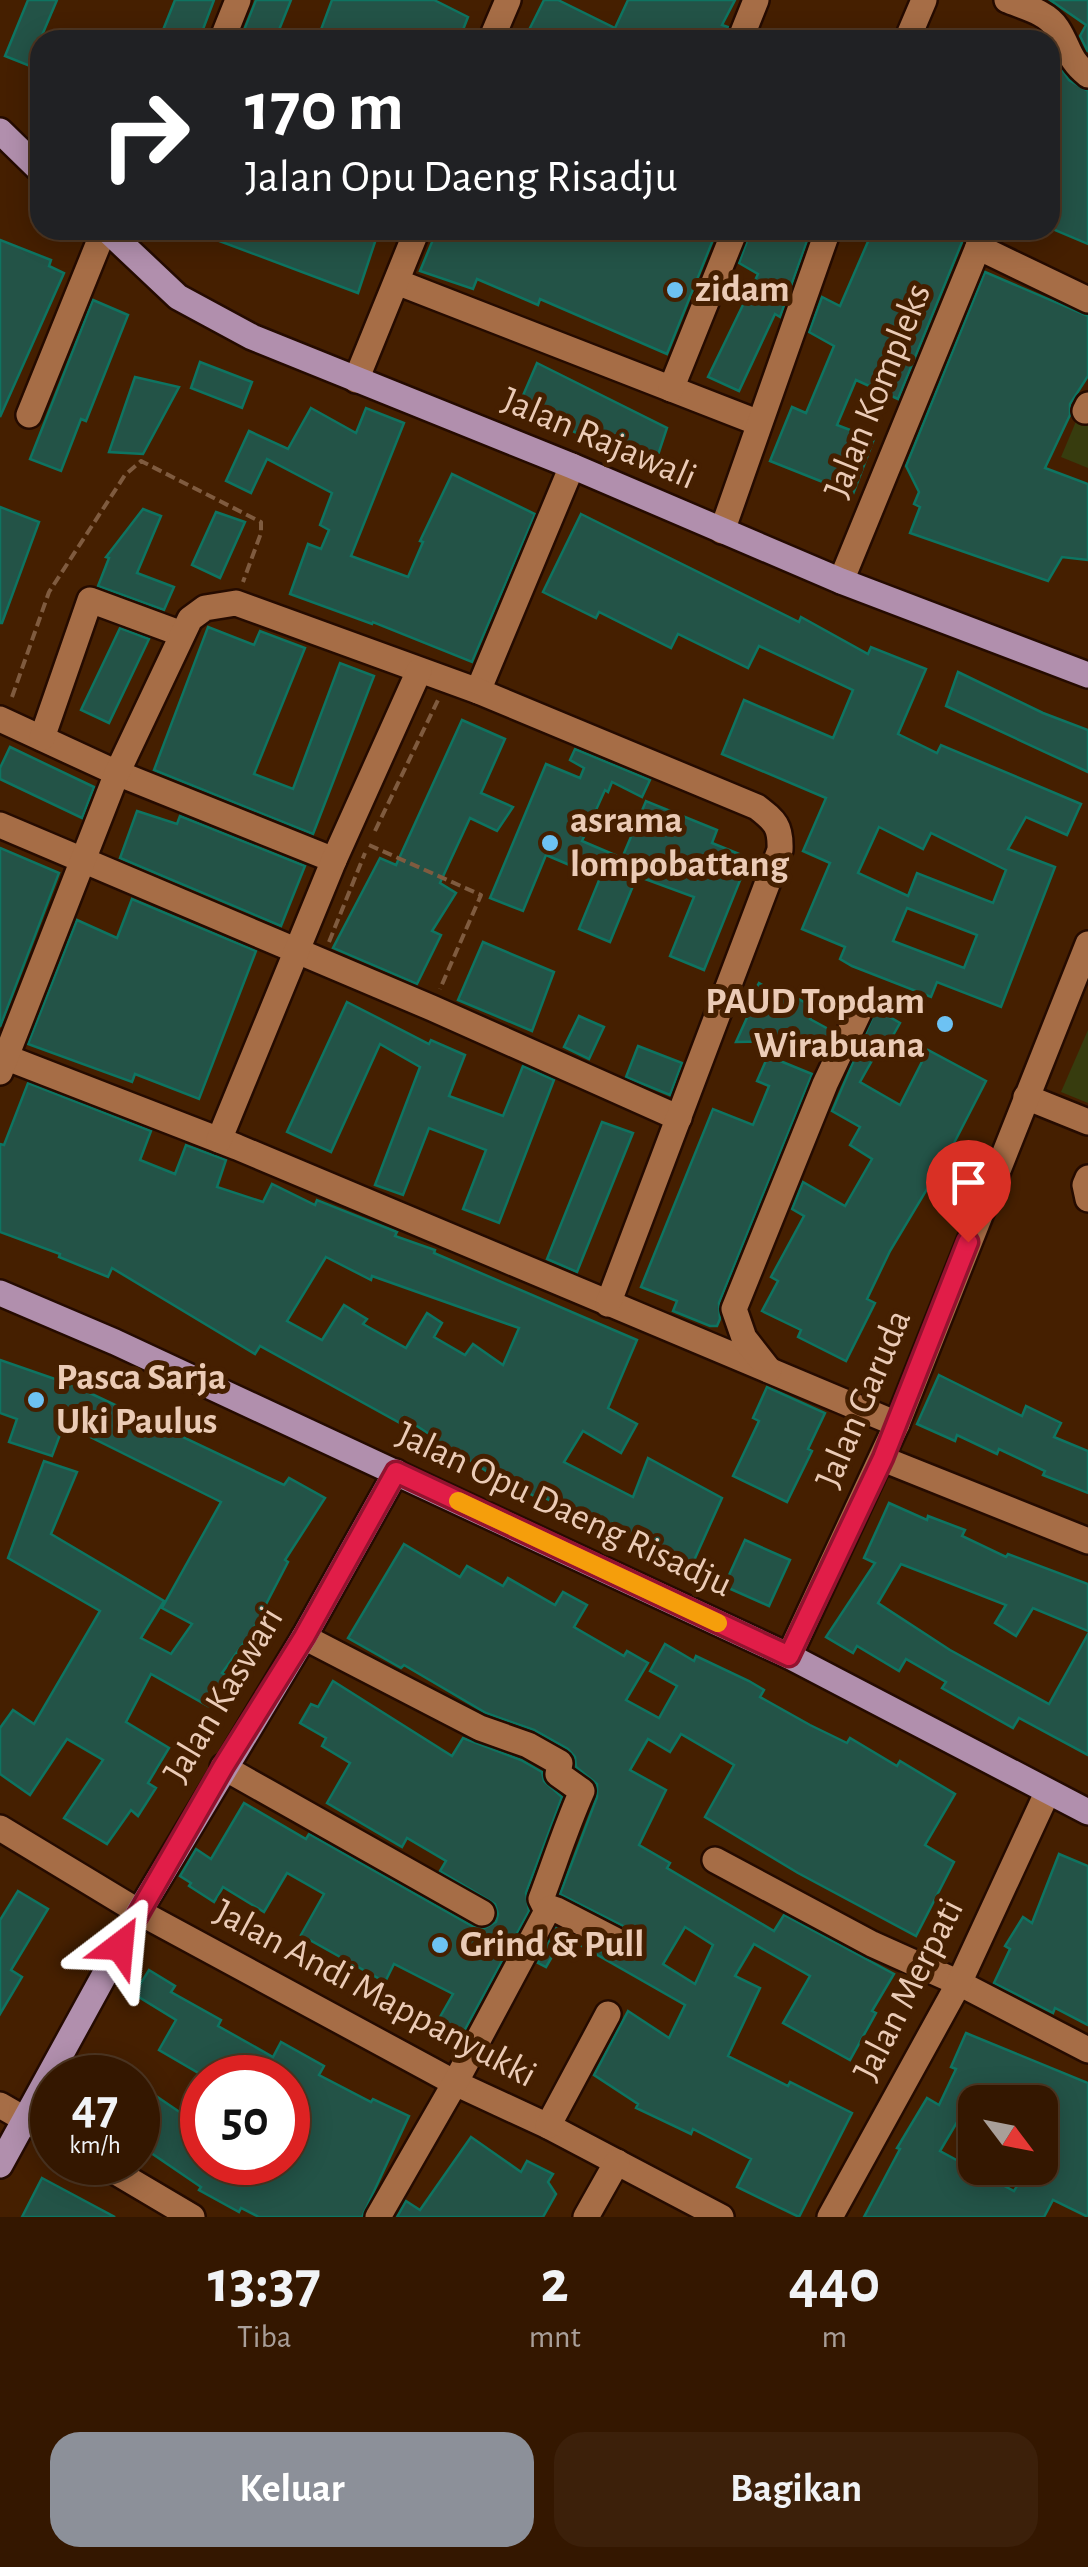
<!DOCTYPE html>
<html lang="id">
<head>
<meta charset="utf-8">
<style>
  :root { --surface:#341700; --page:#3c200a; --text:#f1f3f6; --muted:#a99f99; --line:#4e3622; --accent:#8c9099 }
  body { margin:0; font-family:"Alegreya Sans",sans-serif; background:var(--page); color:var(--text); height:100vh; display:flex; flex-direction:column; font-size:38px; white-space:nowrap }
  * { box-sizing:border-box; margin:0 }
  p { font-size:32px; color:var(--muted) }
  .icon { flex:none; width:55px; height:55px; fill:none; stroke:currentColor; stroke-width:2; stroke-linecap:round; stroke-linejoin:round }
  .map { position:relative; height:2217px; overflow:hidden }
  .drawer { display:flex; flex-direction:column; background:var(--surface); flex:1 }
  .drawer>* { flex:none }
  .hud { position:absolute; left:30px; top:30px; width:1030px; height:210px; border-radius:30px; box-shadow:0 5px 25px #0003,0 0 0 2px var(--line); background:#202124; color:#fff; overflow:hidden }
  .needle { width:65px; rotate:122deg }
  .tools { position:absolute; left:958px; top:2085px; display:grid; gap:20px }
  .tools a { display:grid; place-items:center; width:100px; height:100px; border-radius:20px; background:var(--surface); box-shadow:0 5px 25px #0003,0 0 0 2px var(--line); font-size:50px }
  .speed { position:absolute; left:30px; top:2055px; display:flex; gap:20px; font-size:50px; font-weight:700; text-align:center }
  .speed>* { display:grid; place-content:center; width:130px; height:130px; border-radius:50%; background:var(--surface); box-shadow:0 5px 25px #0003,0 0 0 2px var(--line); line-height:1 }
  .speed small { font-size:25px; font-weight:400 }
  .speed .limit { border:15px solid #d22; background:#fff; color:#111 }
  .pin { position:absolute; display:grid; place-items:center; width:85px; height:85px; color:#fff; margin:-102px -42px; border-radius:50% 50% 50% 0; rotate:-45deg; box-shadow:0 0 10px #0007 }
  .pin .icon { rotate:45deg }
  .me { position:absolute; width:110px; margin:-55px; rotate:29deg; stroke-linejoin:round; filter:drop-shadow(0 0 8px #0008) }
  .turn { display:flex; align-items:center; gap:35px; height:210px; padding:0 50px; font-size:45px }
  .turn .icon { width:130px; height:130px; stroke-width:2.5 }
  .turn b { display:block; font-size:70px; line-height:85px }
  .eta { display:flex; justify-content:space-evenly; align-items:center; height:170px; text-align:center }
  .eta b { font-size:60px; font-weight:700; line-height:70px }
  .button { display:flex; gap:20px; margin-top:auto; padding:20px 50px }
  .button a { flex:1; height:115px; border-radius:30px; background:var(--accent); color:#fff; font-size:40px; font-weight:700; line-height:115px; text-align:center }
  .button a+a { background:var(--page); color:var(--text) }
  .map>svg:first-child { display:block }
  .green { fill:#373c0e }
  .building { fill:#235347; stroke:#0e7461; stroke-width:2.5; fill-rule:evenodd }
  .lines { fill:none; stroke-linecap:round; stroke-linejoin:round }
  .minor-casing { stroke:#250b00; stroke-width:30 }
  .major-casing { stroke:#250b00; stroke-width:30 }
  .path { stroke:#7f5b3f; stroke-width:4; stroke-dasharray:10 5; stroke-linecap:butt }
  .minor { stroke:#a66d46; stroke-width:25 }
  .major { stroke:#b18fad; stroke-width:25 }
  .route-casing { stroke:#92132f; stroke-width:25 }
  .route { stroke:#e11d48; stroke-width:18 }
  .slow { stroke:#f59e0b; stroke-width:18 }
  .poi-dot { fill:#6dc2f3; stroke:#451f00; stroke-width:4 }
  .labels { text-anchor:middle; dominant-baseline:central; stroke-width:10; stroke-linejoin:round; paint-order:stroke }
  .poi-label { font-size:38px; font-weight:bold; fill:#ebcbb6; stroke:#451f00; text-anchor:start }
  .street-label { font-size:38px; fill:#ebcbb6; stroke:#451f00 }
</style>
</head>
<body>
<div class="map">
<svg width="1088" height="2217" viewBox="0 0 1088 2217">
  <rect width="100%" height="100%" fill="#451f00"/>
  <g class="green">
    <polygon points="1080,412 1088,415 1088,468 1061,457"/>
    <polygon points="1088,1030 1088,1103 1061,1092"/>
  </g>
  <g class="building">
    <polygon points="28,0 57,0 40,40 40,70 5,56"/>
    <polygon points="175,0 214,0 199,40 159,40"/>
    <polygon points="256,0 291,0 275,40 240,40"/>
    <polygon points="332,0 434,0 468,17 459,40 330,40 319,35"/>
    <polygon points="544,0 558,0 615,28 628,0 735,0 722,25 728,27 724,40 649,40 632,33 630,36 637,40 524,40"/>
    <polygon points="1050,0 1088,0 1088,52 1080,36 1086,25"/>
    <polygon points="1050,51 1069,80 1088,91 1088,244 1050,228"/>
    <polygon points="190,230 379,230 358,293"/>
    <polygon points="437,230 717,230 667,354 540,299 538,305 477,279 473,289 420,271"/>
    <polygon points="751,230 811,230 780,317 775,314 739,391 708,377 758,274 739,263"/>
    <polygon points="873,230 967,230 898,399 856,380 837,425 874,439 853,494 770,461 792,407 806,413 834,346 809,332 822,297 840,306"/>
    <polygon points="0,240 51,260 49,266 64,273 0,417"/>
    <polygon points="985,272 1088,316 1088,376 1070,404 1070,415 1045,468 1088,484 1088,560 1062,557 1048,581 910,533 920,507 914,504 919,492 906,466"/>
    <polygon points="93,300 128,315 86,421 81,419 61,471 30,459"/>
    <polygon points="200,362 252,382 242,408 191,388"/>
    <polygon points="537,363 667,428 654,467 518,407"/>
    <polygon points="135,377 179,387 143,454 109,452"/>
    <polygon points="311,408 356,433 366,408 404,423 351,556 408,577 423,542 420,541 452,474 535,514 472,662 373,622 372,624 290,594 308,544 321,549 329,530 320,525 332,493 267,459 251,493 226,481 249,431 288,449"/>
    <polygon points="0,507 39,522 2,623 0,623"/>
    <polygon points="143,509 161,516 137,573 174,587 164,610 98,586 109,558 106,557"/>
    <polygon points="216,512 245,522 220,578 192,565"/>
    <path d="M 581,514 L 799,622 L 801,617 L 868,654 L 871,647 L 926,669 L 898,734 L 937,753 L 941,745 L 1081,804 L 1067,835 L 1026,817 L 1008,849 L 1055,867 L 1001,1007 L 937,982 L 931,997 L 852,966 L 840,959 L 845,947 L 802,929 L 830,863 L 803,851 L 826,798 L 722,754 L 744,700 L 833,738 L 853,690 L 759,646 L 748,668 L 678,634 L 671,648 L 599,612 L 596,618 L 543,592 ZM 879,827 L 923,849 L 931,833 L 1006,870 L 993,903 L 917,873 L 908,896 L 858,873 ZM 907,908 L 977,935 L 964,968 L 893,941 Z"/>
    <polygon points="208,627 254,645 260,631 305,648 254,774 293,789 340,663 374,676 313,834 154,770"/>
    <polygon points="120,628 149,639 109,723 81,710"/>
    <polygon points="958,672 1043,713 1088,730 1088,772 946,706"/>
    <polygon points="462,720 505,739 481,793 513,807 497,831 470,818 440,883 456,893 432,931 441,935 417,984 333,948 380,858 396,865"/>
    <polygon points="10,747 94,787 82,818 0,779 0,768"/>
    <polygon points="575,749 650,780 642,797 612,782 608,792 605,790 582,841 622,858 646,801 717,830 712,843 749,858 704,970 670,956 694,897 637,876 610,942 579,929 600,878 546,855 523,911 490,898 546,764 580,778 584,768 570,760"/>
    <polygon points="137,811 177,824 180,816 305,866 281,926 120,858"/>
    <polygon points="0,848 59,873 0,1027"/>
    <polygon points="132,899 256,951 199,1099 135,1074 132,1082 28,1044 77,920 117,938"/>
    <polygon points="483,942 554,972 532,1031 458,1000"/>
    <polygon points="759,983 792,1002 795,997 816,1009 810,1019 832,1031 828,1040 736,1042 750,1011 745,1008"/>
    <polygon points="347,1002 429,1044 431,1040 465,1055 449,1096 503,1116 523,1066 554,1080 499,1223 463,1209 486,1150 429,1128 403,1195 375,1185 420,1067 380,1044 331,1152 287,1132"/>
    <polygon points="876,1009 900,1023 883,1053 878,1050 860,1082 900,1105 928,1050 986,1081 951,1149 890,1251 867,1299 875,1303 846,1361 798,1337 801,1330 762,1311 778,1281 771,1277 804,1216 792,1209 803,1182 845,1206 872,1159 850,1145 860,1127 832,1111"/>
    <polygon points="579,1016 604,1027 589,1059 564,1047"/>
    <polygon points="638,1046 682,1063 670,1095 626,1077"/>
    <polygon points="768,1056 812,1074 719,1303 720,1319 717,1326 710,1326 673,1311 677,1301 641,1287 713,1109 753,1125 769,1086 757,1081"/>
    <path d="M 28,1083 L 151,1131 L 140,1160 L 175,1174 L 186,1145 L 226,1160 L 217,1187 L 263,1202 L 272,1184 L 315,1205 L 317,1200 L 397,1232 L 395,1236 L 435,1250 L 434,1253 L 637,1340 L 608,1408 L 637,1424 L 621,1453 L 583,1431 L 564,1462 L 633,1497 L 648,1458 L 722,1498 L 692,1565 L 613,1523 L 609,1531 L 539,1495 L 538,1498 L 486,1471 L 403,1417 L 400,1423 L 260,1346 L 255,1354 L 112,1268 L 108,1277 L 59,1257 L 60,1254 L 0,1232 L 0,1144 L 4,1145 ZM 326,1257 L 371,1280 L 372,1276 L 519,1328 L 503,1365 L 473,1344 L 465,1355 L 434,1337 L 442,1323 L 427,1313 L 406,1348 L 363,1324 L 367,1319 L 344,1305 L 322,1340 L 287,1321 Z"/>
    <polygon points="602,1122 633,1133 577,1272 547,1259"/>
    <polygon points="0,1360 75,1386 284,1485 289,1478 325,1498 285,1560 288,1562 251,1633 222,1673 225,1675 208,1706 151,1674 126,1722 169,1748 148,1783 156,1788 138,1816 131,1810 107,1844 64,1818 103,1760 67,1739 30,1795 0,1774 0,1728 13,1710 34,1724 100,1611 8,1558 44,1461 77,1472 51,1534 164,1601 141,1638 171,1654 192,1624 162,1608 221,1502 64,1424 52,1456 9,1442 17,1419 0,1413"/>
    <polygon points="939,1375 1022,1416 1026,1406 1061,1423 1054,1437 1088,1451 1088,1493 1043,1475 1045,1471 999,1449 997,1454 957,1435 955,1441 917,1424"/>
    <polygon points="767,1387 825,1413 808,1449 812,1451 787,1502 733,1476 759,1421 753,1418"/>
    <polygon points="889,1503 927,1520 928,1516 965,1530 962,1536 1006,1557 1008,1554 1088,1584 1088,1631 1033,1608 1016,1636 995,1623 1006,1605 901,1564 878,1603 950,1650 1049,1704 1088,1634 1088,1755 1019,1718 1013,1728 942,1688 946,1682 906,1659 899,1671 857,1646 853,1653 826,1637 875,1563 864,1558"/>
    <polygon points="745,1540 790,1560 769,1606 724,1586"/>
    <path d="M 404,1544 L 460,1577 L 467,1566 L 503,1586 L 508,1578 L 555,1605 L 563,1592 L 587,1605 L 574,1627 L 624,1656 L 627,1651 L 648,1663 L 626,1700 L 659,1718 L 677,1686 L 650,1671 L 665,1644 L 694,1661 L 696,1656 L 749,1681 L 764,1690 L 760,1697 L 810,1725 L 847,1743 L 850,1738 L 897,1766 L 900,1761 L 955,1794 L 925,1845 L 954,1862 L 916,1936 L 798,1873 L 705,1817 L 734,1765 L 681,1734 L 670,1752 L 648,1739 L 630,1770 L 666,1790 L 639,1845 L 670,1863 L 667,1868 L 774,1931 L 784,1915 L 894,1974 L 872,2011 L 876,2013 L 850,2060 L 783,2023 L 810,1976 L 754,1944 L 735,1976 L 760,1988 L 728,2056 L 788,2086 L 790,2082 L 852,2113 L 799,2217 L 737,2187 L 751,2159 L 693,2129 L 691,2134 L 636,2108 L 638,2104 L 594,2075 L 628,2011 L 669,2038 L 685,2005 L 564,1936 L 546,1967 L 538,1963 L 556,1928 L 616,1959 L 631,1958 L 638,1951 L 639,1942 L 631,1930 L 560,1894 L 597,1797 L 597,1784 L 576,1767 L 575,1757 L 568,1749 L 534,1730 L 486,1713 L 404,1665 L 401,1668 L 348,1638 ZM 685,1927 L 713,1945 L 695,1984 L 663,1964 Z"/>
    <polygon points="333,1681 452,1756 463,1738 521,1760 542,1772 544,1781 562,1797 526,1893 529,1911 454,2050 435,2039 446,2020 440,2017 453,1994 394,1964 385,1982 301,1935 324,1894 287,1873 264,1912 223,1887 214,1902 189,1886 191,1883 180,1876 196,1849 211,1859 244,1803 306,1839 309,1834 474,1927 483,1929 496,1922 498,1914 495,1904 440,1871 446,1861 407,1838 402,1847 327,1803 350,1763 322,1746 326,1738 300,1723 311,1704 318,1707"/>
    <polygon points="1059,1854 1088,1866 1088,2025 1055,2008 1053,2013 994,1983 1010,1949 1005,1946 1023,1917 1032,1923"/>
    <polygon points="18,1891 48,1909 11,1970 22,1977 0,2014 0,1920"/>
    <polygon points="149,1970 175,1986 171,1992 221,2020 218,2026 273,2057 281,2042 324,2066 319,2075 371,2102 373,2099 409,2116 362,2217 259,2217 241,2208 239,2212 199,2190 201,2187 138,2144 138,2094 149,2100 153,2094 184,2115 190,2104 202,2112 202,2162 288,2162 288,2078 207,2078 159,2050 176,2020 134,1994"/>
    <path d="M 966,2033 L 1088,2083 L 1088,2217 L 1053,2200 L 1044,2217 L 864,2217 L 900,2149 L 897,2148 L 927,2098 L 939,2105 L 956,2069 L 951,2067 ZM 975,2102 L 1040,2102 L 1040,2168 L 1028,2168 L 1014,2191 L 940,2151 L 963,2112 L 975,2118 Z"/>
    <polygon points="471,2137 521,2172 527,2161 553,2174 548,2182 556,2194 543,2217 397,2217 406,2201 420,2210"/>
    <polygon points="42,2178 115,2217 22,2217"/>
  </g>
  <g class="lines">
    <g class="minor-casing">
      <g id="minor">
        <path d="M 1007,0 C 1024,7 1047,12 1057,28 C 1070,48 1067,58 1088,75"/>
        <polyline points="222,40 238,0"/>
        <polyline points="491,40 508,0"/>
        <polyline points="740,40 756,0"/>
        <polyline points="907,40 924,0"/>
        <polyline points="978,247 1088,300"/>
        <polyline points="397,282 759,423"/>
        <polyline points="356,380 417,230"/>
        <polyline points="671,389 735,230"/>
        <polyline points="1085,411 1088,405"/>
        <polyline points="29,415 104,230"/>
        <polyline points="722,531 828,230"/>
        <polyline points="841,581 985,230"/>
        <polyline points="478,691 572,466"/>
        <polyline points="0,719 117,773 334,860"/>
        <polyline points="42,738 90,600 182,634"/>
        <polyline points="0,825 432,1008 679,1118"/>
        <polyline points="5,1057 237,1147 897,1424"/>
        <path d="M 0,1072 L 117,773 L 190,619 L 205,608 L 236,603 L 478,691 L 757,807 C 775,821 781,826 780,850 L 608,1304"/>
        <polyline points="1026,1097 1088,1122"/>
        <polyline points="219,1140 334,860 419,671"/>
        <polyline points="1088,1178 1085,1185 1088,1199"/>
        <polyline points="769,1370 744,1338 734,1309 825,1084 860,1010"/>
        <polyline points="883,1459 1088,1541"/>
        <path d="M 304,1637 L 480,1728 L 528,1745 L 560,1763 L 558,1774 L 582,1791 C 566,1827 555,1862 541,1899 L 547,1911"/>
        <polyline points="789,1656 897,1424 1088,944"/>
        <polyline points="223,1767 482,1913"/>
        <polyline points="0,1828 139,1912 455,2083 548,2126 721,2217"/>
        <polyline points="715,1860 872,1944 959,1983 1088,2050"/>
        <polyline points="0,2105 52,2135"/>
        <polyline points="548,2126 608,2014"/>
        <polyline points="99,2162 192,2217"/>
        <polyline points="378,2217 455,2083 547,1911 551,1908 557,1910 623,1944"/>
        <polyline points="586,2217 617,2162"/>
        <polyline points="830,2217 959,1983 1047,1793"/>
      </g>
    </g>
    <g class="major-casing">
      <g id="major">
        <polyline points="0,131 40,170"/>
        <polyline points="107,230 178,297 252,337 572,466 841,581 1088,675"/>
        <polyline points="0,1293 115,1342 789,1656 1088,1812"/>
        <polyline points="0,2165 139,1912 304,1637 396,1472"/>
      </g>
    </g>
    <g class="path">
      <polyline points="1050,89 1060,77"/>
      <polyline points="12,697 49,592 125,475 141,461 261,522 261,533 243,582"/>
      <polyline points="375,831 438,700"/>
      <polyline points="369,845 481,895 440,989"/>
      <polyline points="329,942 365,853"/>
    </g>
    <use href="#minor" class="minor"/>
    <use href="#major" class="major"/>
  </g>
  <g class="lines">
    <g class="route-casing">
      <polyline id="route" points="120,1946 223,1767 304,1637 396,1472 789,1656 883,1458 968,1242"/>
    </g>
    <use href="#route" class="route"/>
    <polyline class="slow" points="458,1501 718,1623"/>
  </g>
  <g class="poi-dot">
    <circle cx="675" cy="290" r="10"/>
    <circle cx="550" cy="843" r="10"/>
    <circle cx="945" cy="1024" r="10"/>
    <circle cx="36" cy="1400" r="10"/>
    <circle cx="440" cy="1945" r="10"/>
  </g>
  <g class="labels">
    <g class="poi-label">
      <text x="695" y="290">zidam</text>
      <text x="570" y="821">asrama<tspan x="570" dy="44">lompobattang</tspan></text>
      <text x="925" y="1002" text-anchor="end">PAUD Topdam<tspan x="925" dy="44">Wirabuana</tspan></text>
      <text x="56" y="1378">Pasca Sarja<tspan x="56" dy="44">Uki Paulus</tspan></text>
      <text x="460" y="1945">Grind &amp; Pull</text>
    </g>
    <g class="street-label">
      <text transform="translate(878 391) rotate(-68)">Jalan Kompleks</text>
      <text transform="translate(599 439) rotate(23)">Jalan Rajawali</text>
      <text transform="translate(864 1399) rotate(-67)">Jalan Garuda</text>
      <text transform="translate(564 1510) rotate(25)">Jalan Opu Daeng Risadju</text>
      <text transform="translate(224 1695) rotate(-59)">Jalan Kaswari</text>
      <text transform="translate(909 1990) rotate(-63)">Jalan Merpati</text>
      <text transform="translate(375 1994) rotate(28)">Jalan Andi Mappanyukki</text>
    </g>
  </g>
</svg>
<div class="tools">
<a><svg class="needle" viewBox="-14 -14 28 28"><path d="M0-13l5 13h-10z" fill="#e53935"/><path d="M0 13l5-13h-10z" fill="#a99f99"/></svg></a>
</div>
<div class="speed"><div>47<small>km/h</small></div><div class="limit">50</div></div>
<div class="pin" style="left:968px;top:1242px;background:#d93025"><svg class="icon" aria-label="arrive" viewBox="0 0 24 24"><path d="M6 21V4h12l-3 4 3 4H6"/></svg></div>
<svg class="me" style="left:120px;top:1946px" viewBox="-20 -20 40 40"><path d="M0-17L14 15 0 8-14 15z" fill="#e11d48" stroke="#fff" stroke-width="4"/></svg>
<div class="hud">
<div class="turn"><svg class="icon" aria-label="right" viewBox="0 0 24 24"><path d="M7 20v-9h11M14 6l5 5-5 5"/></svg><div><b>170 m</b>Jalan Opu Daeng Risadju</div></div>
</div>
</div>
<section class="drawer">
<div class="eta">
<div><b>13:37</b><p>Tiba</p></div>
<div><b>2</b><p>mnt</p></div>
<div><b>440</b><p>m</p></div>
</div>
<div class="button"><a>Keluar</a><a>Bagikan</a></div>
</section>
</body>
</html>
